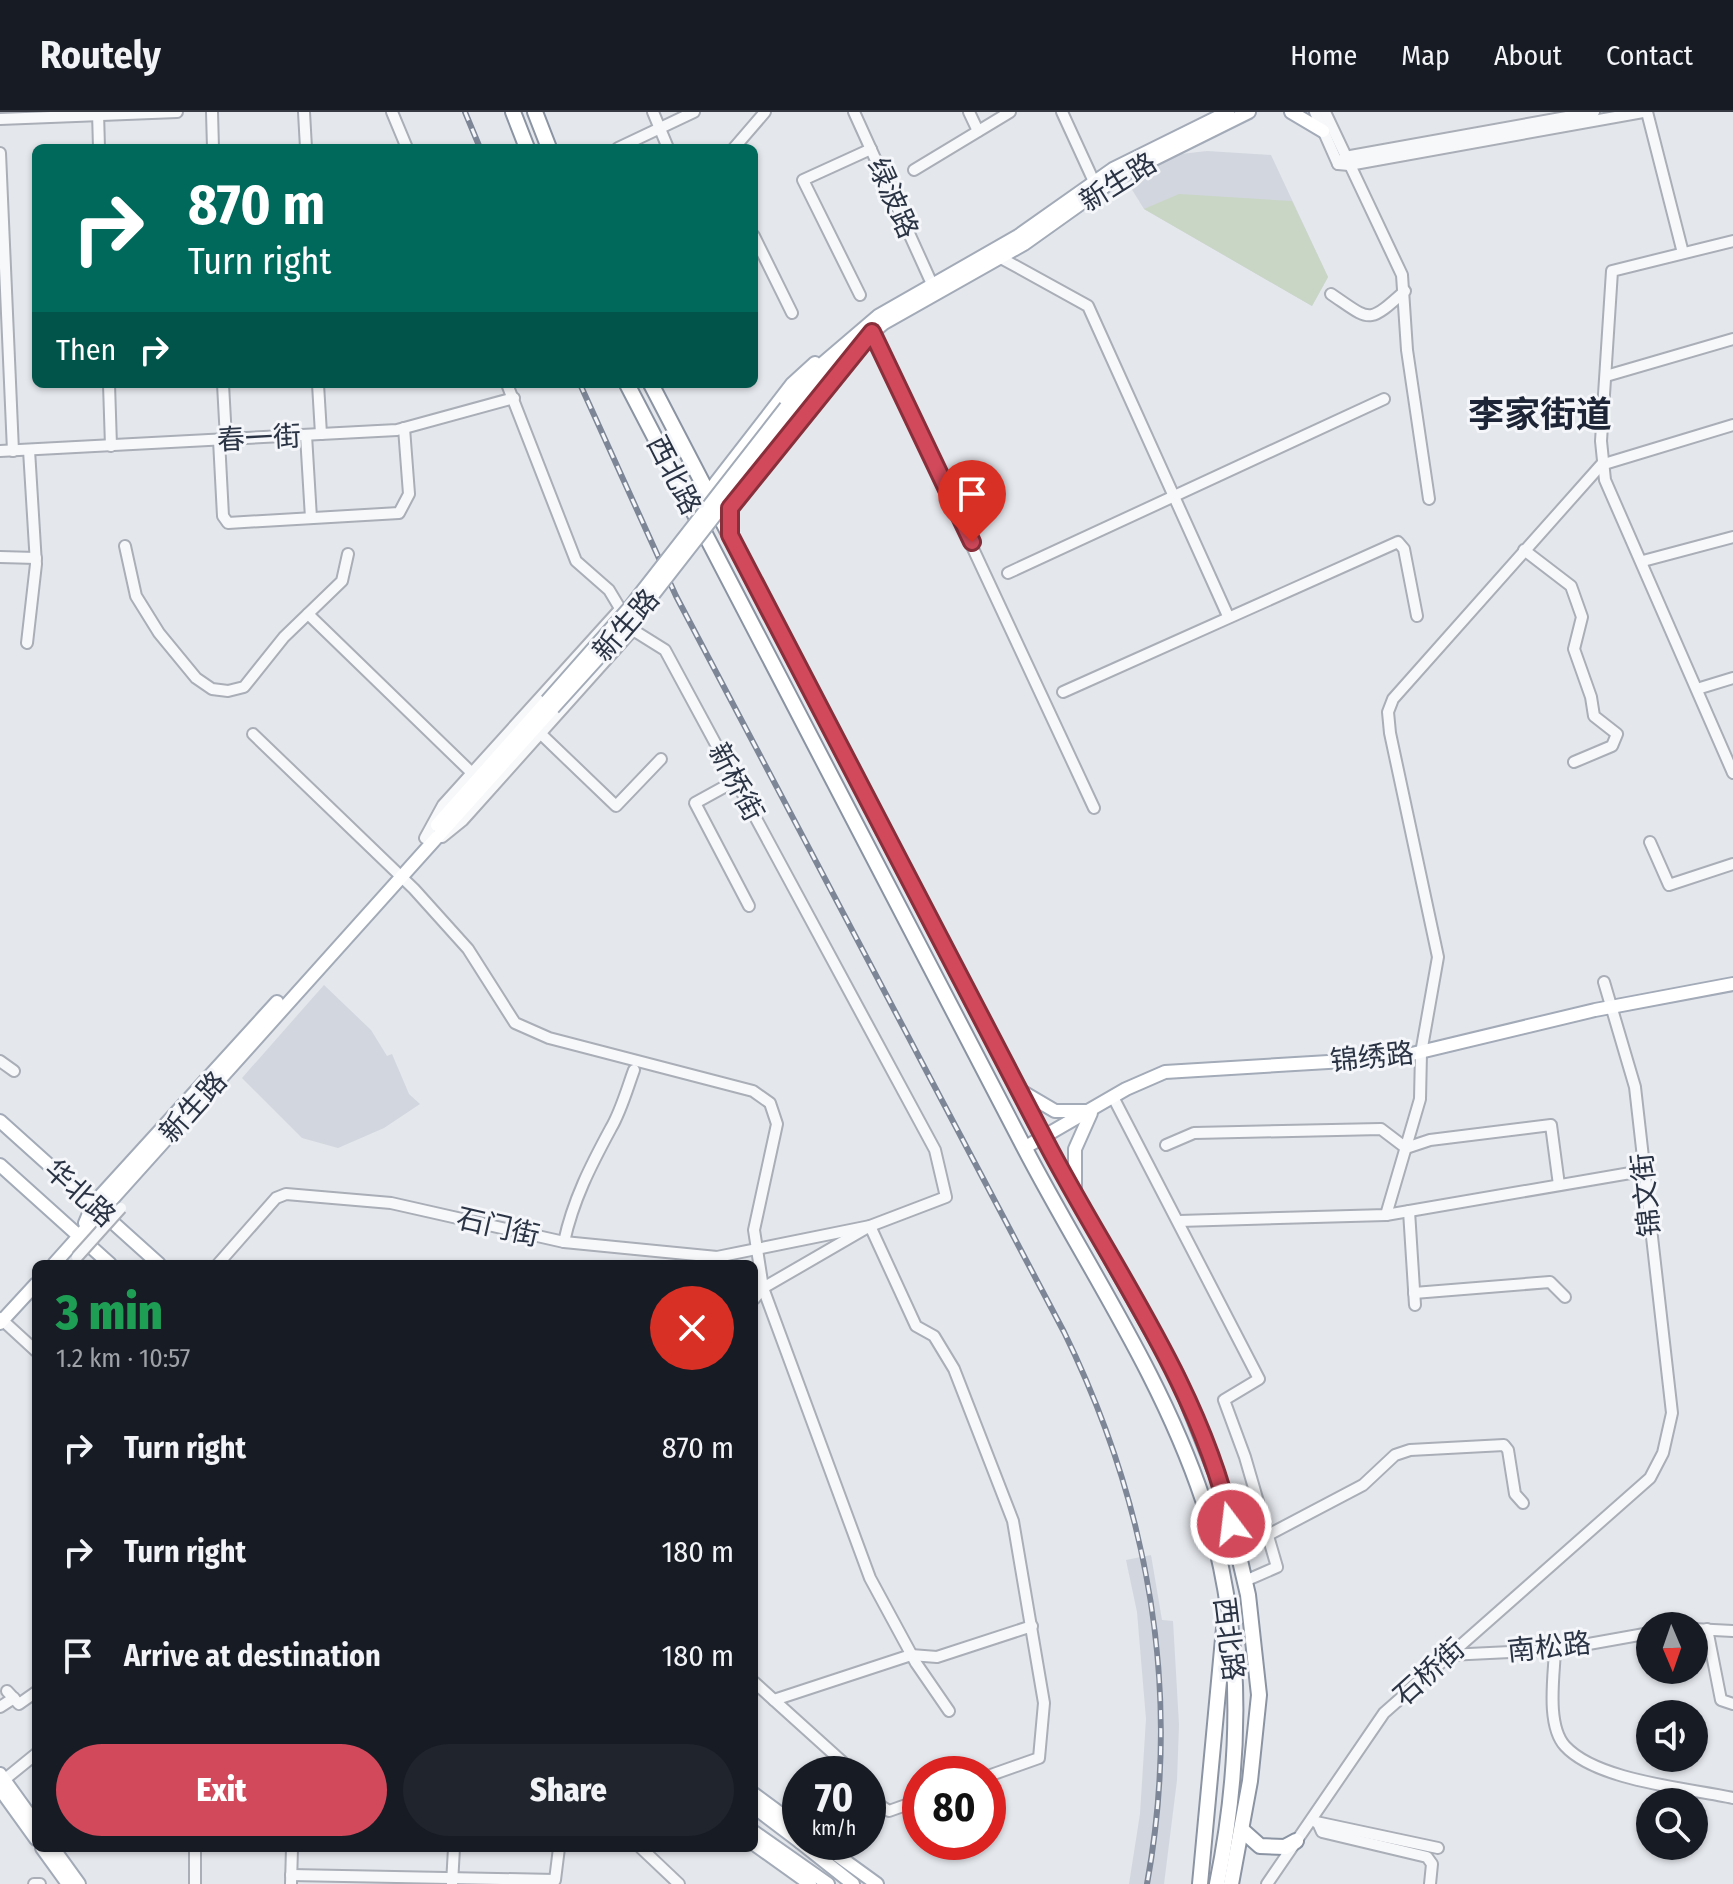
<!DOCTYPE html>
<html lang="en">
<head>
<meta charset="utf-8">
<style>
  :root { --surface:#171b24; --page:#20242c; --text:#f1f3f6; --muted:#9ea1a6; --line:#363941; --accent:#d1495b }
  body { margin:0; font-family:"Fira Sans Condensed","Noto Sans SC",sans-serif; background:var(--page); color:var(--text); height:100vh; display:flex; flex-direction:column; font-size:30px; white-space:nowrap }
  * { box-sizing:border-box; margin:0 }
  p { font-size:26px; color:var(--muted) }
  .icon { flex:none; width:44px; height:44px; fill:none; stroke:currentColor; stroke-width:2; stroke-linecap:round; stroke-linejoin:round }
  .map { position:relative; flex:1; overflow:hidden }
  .panel { position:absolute; left:32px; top:1148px; width:726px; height:592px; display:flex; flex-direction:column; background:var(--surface); border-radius:12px; box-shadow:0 2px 6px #0004 }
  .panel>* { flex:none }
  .banner { position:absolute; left:32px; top:32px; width:726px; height:244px; border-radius:12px; box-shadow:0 2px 6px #0004; background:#00695c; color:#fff; overflow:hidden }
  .needle { width:52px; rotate:178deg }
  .controls { position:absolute; left:1636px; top:1500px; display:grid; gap:16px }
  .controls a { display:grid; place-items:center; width:72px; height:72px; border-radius:50%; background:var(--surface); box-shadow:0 2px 6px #0004; font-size:40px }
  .speed { position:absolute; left:782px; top:1644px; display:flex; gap:16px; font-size:40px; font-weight:700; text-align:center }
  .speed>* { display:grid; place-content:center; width:104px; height:104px; border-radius:50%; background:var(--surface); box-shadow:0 2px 6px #0004; line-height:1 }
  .speed small { font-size:20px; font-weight:400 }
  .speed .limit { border:12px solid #d22; background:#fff; color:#111 }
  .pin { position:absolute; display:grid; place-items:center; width:68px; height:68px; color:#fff; margin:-82px -34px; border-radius:50% 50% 50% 0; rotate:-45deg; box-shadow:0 0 8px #0007 }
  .pin .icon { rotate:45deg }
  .me { position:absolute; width:88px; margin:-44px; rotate:345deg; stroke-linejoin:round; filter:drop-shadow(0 0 6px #0008) }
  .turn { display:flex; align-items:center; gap:28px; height:168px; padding:0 24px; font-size:36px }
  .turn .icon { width:104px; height:104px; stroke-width:2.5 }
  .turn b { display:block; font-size:56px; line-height:68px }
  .then { display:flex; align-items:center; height:76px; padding:0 24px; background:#0003; gap:16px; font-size:30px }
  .round { display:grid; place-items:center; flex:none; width:84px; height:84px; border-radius:42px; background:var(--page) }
  .summary { display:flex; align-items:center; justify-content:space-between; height:136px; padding:0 24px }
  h1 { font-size:48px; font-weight:800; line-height:60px; color:#1e9e55 }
  .button { display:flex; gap:16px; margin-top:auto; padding:16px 24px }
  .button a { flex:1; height:92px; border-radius:48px; background:var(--accent); color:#fff; font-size:32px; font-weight:800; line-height:92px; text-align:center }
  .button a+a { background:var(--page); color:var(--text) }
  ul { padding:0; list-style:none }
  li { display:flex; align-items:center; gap:24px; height:104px; padding:0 24px }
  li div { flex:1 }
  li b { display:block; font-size:30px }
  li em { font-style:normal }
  header { display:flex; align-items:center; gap:48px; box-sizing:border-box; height:112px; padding:0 40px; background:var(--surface); border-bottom:2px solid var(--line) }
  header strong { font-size:38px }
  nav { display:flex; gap:44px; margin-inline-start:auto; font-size:28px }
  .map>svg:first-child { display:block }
  .built { fill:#d2d6de }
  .green { fill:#c9d6c5 }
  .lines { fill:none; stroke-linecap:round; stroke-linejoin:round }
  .minor-casing { stroke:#a9aeb7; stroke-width:14 }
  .major-casing { stroke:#a3abb8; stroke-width:16 }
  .highway-casing { stroke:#8b94a3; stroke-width:18 }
  .minor { stroke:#f7f8fa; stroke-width:10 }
  .major { stroke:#fff; stroke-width:12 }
  .highway { stroke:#fff; stroke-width:14 }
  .rail-casing { stroke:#7d8696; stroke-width:6 }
  .rail { stroke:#f4f6f9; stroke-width:3; stroke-dasharray:9; stroke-linecap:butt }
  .minor-bridge-casing { stroke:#a9aeb7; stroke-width:14; stroke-linecap:butt }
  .major-bridge-casing { stroke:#a3abb8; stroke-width:16; stroke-linecap:butt }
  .minor-bridge { stroke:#f7f8fa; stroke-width:10 }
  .major-bridge { stroke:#fff; stroke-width:12 }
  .route-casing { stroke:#882f3b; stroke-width:20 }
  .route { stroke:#d1495b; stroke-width:14 }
  .labels { text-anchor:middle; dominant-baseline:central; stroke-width:6; stroke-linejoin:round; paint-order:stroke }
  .street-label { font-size:28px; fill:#2b3445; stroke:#f4f6f9 }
  .district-label { font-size:36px; font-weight:bold; fill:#1d2536; stroke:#f4f6f9 }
</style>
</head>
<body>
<header>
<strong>Routely</strong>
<nav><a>Home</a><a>Map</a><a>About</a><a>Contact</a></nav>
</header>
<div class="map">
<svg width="1733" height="1772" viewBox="0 0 1733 1772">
  <rect width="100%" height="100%" fill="#e4e7ec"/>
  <g class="built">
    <polygon points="1207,39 1271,43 1328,165 1312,194 1144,97 1126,68 1172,43"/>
    <polygon points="324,873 371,918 387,944 392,942 409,982 420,992 384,1016 338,1036 302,1026 242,966"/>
    <polygon points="1151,1443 1162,1508 1173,1509 1179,1613 1177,1668 1164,1772 1129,1772 1140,1702 1146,1607 1137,1500 1126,1448"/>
  </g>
  <polygon class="green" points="1179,82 1292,89 1328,165 1312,194 1144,97"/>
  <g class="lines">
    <g class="minor-casing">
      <g id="minor">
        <polyline points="98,0 99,36"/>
        <polyline points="212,0 213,36"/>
        <polyline points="304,0 306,36"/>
        <polyline points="392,0 407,36"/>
        <polyline points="653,0 668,36"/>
        <polyline points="854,0 932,172"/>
        <polyline points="969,0 978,19"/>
        <polyline points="1062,0 1096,74"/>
        <polyline points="1315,0 1338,52"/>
        <polyline points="1325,0 1402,163 1407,238 1429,387"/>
        <polyline points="1647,0 1683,141"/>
        <polyline points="0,7 177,0"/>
        <polyline points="618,36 694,0"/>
        <polyline points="734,36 765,0"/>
        <polyline points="0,41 13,339"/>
        <polyline points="1341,49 1345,45 1594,0"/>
        <polyline points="1338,52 1349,53 1643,0"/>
        <polyline points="914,58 1010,0"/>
        <polyline points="754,124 792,201"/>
        <polyline points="1733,129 1612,159 1601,329 1605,368 1733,661"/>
        <polyline points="1001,146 1088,194 1228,504"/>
        <path d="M 1331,182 C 1371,209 1367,213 1405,179"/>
        <polyline points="860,183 803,68 871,37"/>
        <polyline points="872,220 1094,696"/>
        <polyline points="1606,264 1733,227"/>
        <polyline points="109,272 111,334"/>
        <polyline points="223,272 226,327"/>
        <polyline points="318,272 321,322"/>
        <polyline points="306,323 311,406"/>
        <polyline points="219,328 223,404 228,411 399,401 409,382 404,316"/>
        <polyline points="0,339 397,318 514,286"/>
        <polyline points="125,434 136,484 159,521 196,566 212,577 228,579 244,575 284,525 342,469 348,442"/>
        <polyline points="1524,438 1571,474 1582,505 1574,537 1591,585 1594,604 1617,622 1612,634 1574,650"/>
        <polyline points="0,445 36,446"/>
        <polyline points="1643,449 1733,425"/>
        <polyline points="1008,461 1384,287"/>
        <polyline points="308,502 472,661"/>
        <polyline points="27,531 36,452 29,338"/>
        <polyline points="1697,577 1733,566"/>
        <polyline points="1063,580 1398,430 1404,437 1417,504"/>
        <polyline points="253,622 414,777 468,837 515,911 549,926 753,979 770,991 777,1012 754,1118 763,1176 870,1466 916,1551 949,1599"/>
        <polyline points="541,622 616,694 661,647"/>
        <polyline points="735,669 695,691 749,794"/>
        <polyline points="442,725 463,708 633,518"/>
        <polyline points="425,726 443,693 621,496"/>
        <polyline points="1650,730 1669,773 1733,752"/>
        <polyline points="0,949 14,959"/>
        <polyline points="1113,985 1259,1267 1224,1288 1245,1345 1277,1455 1245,1469"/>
        <polyline points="1166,1033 1194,1021 1381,1017 1406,1036 1430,1028 1551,1013 1559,1073"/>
        <polyline points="1409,1099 1415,1193"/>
        <polyline points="1386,1103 1420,987 1421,941 1438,845 1390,621 1388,600 1393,587 1601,353 1733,313"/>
        <polyline points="1179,1109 1386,1103 1642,1059"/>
        <path d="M 564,1130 C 573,1088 591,1053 611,1016 C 621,999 627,977 634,958"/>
        <polyline points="218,1152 276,1086 286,1082 391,1091 564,1130 717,1145 870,1114 946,1085 935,1038 665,538 633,518 609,478 576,449 507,272"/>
        <polyline points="1414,1181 1550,1170 1565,1185"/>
        <polyline points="754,1187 763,1176 870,1114 916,1214 934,1224 954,1257 1013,1409 1044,1591 1039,1646 988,1664"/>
        <polyline points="0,1206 36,1239"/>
        <polyline points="1268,1423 1363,1373 1395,1343 1410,1338 1504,1333 1508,1338 1515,1382 1523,1391"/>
        <polyline points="1694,1517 1733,1519"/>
        <polyline points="1707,1517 1721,1588 1733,1592"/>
        <path d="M 1555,1538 C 1554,1564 1546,1613 1565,1634 C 1597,1669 1687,1676 1733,1686"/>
        <polyline points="1448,1543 1555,1538 1650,1521"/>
        <polyline points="754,1570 847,1654 850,1662"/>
        <polyline points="7,1579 19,1592 36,1580"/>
        <polyline points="774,1588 911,1543 937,1545 1032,1514"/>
        <polyline points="0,1595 14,1586"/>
        <polyline points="4,1668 36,1642"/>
        <polyline points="868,1686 889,1699 920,1688"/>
        <polyline points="1316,1710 1438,1736"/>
        <polyline points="1318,1711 1322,1720 1427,1745 1432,1752 1430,1772"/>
        <polyline points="195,1736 195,1772"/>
        <polyline points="641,1736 679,1772"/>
        <polyline points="291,1763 555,1768 559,1736"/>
        <polyline points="34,1772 40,1772"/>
        <polyline points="291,1772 292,1736"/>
        <polyline points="452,1772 454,1736"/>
        <polyline points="1267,1772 1384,1601 1650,1366 1663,1341 1672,1301 1635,975 1604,870"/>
      </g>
    </g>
    <g class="major-casing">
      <g id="major">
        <polyline points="1291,0 1323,19"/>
        <polyline points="786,295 823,251 878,204 1018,124 1113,57 1228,0"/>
        <polyline points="794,302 830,257 884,211 1024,132 1118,65 1249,0"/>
        <polyline points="693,400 792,272 815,251"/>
        <polyline points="729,418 730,396 809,296"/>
        <polyline points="437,713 547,589"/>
        <polyline points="1021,979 1055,999 1086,999"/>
        <polyline points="0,1009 159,1152"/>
        <polyline points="1024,1036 1126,977 1165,960 1395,946 1595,898 1733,872"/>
        <polyline points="0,1053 110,1152"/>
        <polyline points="1075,1079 1075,1037 1091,1001"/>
        <polyline points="85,1111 93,1092 277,890"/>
        <polyline points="54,1152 553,596"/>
        <polyline points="0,1211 36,1172"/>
        <polyline points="0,1662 36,1712"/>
        <polyline points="0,1677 36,1727"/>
        <polyline points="754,1682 800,1716"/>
        <polyline points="754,1695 800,1730"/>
        <polyline points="754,1720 828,1772"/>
        <polyline points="800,1730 853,1772"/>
        <polyline points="819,1730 877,1772"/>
        <polyline points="754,1732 810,1772"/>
        <polyline points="42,1736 68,1772"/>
        <polyline points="53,1736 79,1772"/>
      </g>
    </g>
    <g class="highway-casing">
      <g id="highway">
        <polyline points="513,0 527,36"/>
        <polyline points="535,0 549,36"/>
        <path d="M 627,272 C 759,526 892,780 1024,1035 C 1085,1152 1161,1262 1203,1388 C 1244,1513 1243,1644 1217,1772"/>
        <polyline points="651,272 1045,1029 1177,1264 1225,1384 1248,1483 1259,1583 1250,1669 1231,1772"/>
        <polyline points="1242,1718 1260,1734 1285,1735 1296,1729"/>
        <polyline points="1200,1772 1224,1516"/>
      </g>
    </g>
    <use href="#minor" class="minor"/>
    <use href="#major" class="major"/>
    <use href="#highway" class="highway"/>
    <g class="rail-casing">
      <g id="rail">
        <polyline points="465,0 480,36"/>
        <path d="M 580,272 L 676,484 L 1064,1220 C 1149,1394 1182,1580 1147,1772"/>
      </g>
    </g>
    <use href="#rail" class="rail"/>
    <g class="minor-bridge-casing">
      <polyline id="minor-bridge" points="77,1145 121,1096"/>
    </g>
    <g class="major-bridge-casing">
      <g id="major-bridge">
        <polyline points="547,589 630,495 786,295"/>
        <polyline points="553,596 638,502 794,302"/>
      </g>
    </g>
    <use href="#minor-bridge" class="minor-bridge"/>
    <use href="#major-bridge" class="major-bridge"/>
  </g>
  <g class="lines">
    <g class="route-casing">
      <path id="route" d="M 972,430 L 872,220 L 730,396 L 730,423 C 835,625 940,826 1045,1028 C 1110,1153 1199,1272 1231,1412"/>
    </g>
    <use href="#route" class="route"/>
  </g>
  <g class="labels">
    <g class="street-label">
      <text transform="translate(1118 70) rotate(-32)">新生路</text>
      <text transform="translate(893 86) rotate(66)">绿波路</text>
      <text transform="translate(259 326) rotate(-3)">春一街</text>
      <text transform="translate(674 363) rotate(63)">西北路</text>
      <text transform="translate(626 513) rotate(-49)">新生路</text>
      <text transform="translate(736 670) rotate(62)">新桥街</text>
      <text transform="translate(1372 945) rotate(-6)">锦绣路</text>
      <text transform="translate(193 995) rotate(-48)">新生路</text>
      <text transform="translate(80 1081) rotate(42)">华北路</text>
      <text transform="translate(1646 1083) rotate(-96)">锦文街</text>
      <text transform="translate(498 1115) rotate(13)">石门街</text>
      <text transform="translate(1229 1527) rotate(83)">西北路</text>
      <text transform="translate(1549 1535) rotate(-6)">南松路</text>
      <text transform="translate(1429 1560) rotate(-42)">石桥街</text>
    </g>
    <g class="district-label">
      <text x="1540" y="303">李家街道</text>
    </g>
  </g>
</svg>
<div class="controls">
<a><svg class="needle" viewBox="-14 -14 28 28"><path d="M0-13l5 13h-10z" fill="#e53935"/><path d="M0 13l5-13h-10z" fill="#9ea1a6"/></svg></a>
<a><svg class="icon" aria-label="sound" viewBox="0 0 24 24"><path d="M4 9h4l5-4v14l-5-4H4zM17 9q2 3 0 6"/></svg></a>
<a><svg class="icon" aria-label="search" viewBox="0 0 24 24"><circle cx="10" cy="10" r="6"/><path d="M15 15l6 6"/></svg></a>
</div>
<div class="speed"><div>70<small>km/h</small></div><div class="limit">80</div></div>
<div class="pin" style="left:972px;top:430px;background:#d93025"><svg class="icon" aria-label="arrive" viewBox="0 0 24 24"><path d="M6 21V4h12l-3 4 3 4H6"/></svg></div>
<svg class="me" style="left:1231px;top:1412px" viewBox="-20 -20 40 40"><circle r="17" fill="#d1495b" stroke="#fff" stroke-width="3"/><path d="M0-11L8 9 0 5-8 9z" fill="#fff"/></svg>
<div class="banner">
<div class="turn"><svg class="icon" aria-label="right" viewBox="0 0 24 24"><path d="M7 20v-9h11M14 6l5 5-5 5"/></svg><div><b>870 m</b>Turn right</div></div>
<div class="then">Then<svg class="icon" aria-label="right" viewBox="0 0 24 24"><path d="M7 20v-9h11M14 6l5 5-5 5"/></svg></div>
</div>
<section class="panel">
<div class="summary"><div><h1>3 min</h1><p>1.2 km · 10:57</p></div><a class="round" style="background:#d93025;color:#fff"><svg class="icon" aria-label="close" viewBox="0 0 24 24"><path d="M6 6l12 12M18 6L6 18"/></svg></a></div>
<ul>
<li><svg class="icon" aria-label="right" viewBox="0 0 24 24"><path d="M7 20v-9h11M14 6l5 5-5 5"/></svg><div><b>Turn right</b></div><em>870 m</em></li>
<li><svg class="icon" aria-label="right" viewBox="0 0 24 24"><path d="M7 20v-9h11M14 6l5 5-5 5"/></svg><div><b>Turn right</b></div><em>180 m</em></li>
<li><svg class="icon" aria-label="arrive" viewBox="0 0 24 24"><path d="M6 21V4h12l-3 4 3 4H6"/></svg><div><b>Arrive at destination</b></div><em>180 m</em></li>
</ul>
<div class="button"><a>Exit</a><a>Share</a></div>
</section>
</div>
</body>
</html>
